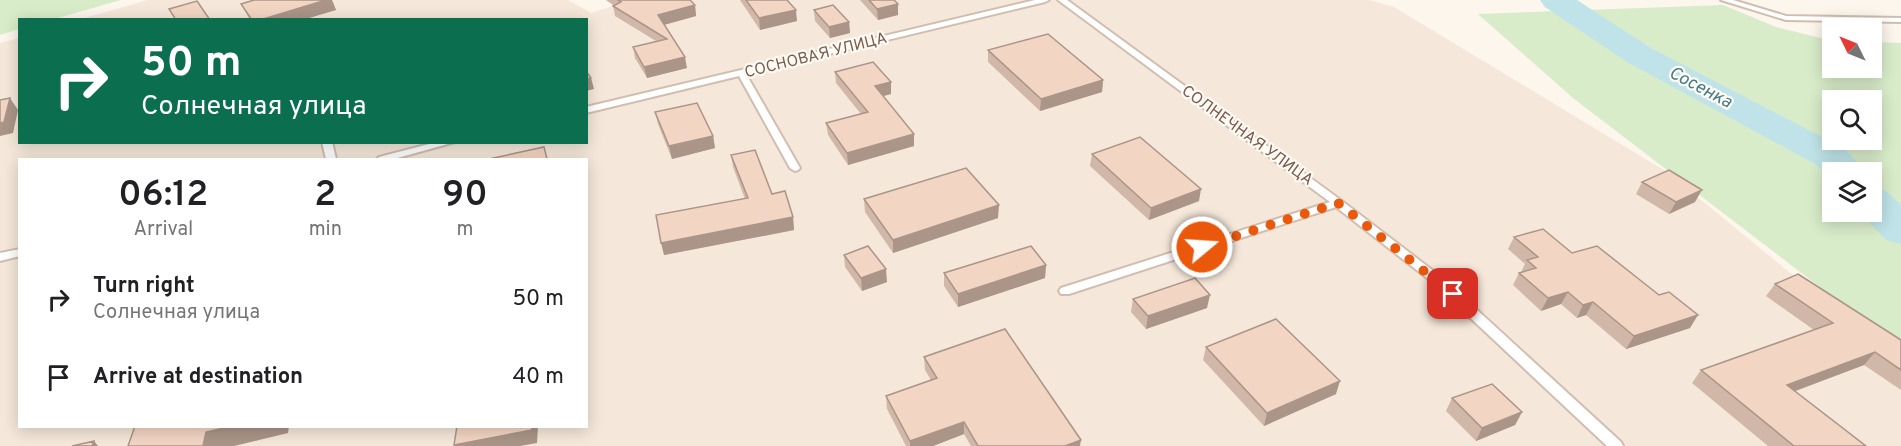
<!DOCTYPE html>
<html lang="en">
<head>
<meta charset="utf-8">
<style>
  :root { --surface:#fff; --page:#f2f2f2; --text:#202124; --muted:#757577 }
  body { margin:0; font-family:Overpass,sans-serif; background:var(--page); color:var(--text); height:100vh; display:flex; flex-direction:column; font-size:22px; white-space:nowrap }
  * { box-sizing:border-box; margin:0 }
  p { font-size:20px; color:var(--muted) }
  .icon { flex:none; width:33px; height:33px; fill:none; stroke:currentColor; stroke-width:2; stroke-linecap:round; stroke-linejoin:round }
  .map { position:relative; flex:1; overflow:hidden }
  .sheet { position:absolute; left:18px; top:158px; width:570px; height:270px; display:flex; flex-direction:column; background:var(--surface); border-radius:0px; box-shadow:0 3px 15px #0003 }
  .sheet>* { flex:none }
  .hud { position:absolute; left:18px; top:18px; width:570px; height:126px; border-radius:0px; box-shadow:0 3px 15px #0003; background:#0b6e4f; color:#fff; overflow:hidden }
  .needle { width:39px; rotate:313deg }
  .buttons { position:absolute; left:1822px; top:18px; display:grid; gap:12px }
  .buttons a { display:grid; place-items:center; width:60px; height:60px; border-radius:0px; background:var(--surface); box-shadow:0 3px 15px #0003; font-size:30px }
  .pin { position:absolute; display:grid; place-items:center; width:51px; height:51px; color:#fff; margin:-26px; border-radius:12px; box-shadow:0 3px 9px #0006 }
  .me { position:absolute; width:66px; margin:-33px; rotate:72deg; stroke-linejoin:round; filter:drop-shadow(0 0 4px #0008) }
  .turn { display:flex; align-items:center; gap:21px; height:126px; padding:0 24px; font-size:27px }
  .turn .icon { width:78px; height:78px; stroke-width:2.5 }
  .turn b { display:block; font-size:42px; line-height:51px }
  .eta { display:flex; justify-content:space-evenly; align-items:center; height:102px; text-align:center }
  .eta b { font-size:36px; font-weight:600; line-height:42px }
  ul { padding:0; list-style:none }
  li { display:flex; align-items:center; gap:18px; height:78px; padding:0 24px }
  li div { flex:1 }
  li b { display:block; font-size:22px }
  li em { font-style:normal }
  .map>svg:first-child { display:block }
  .residential { fill:#f5e8da; fill-rule:evenodd }
  .green { fill:#d8ecc9; fill-rule:evenodd }
  .lines { fill:none; stroke-linecap:round; stroke-linejoin:round }
  .river { fill:#bfe3e8; fill-rule:evenodd }
  .service-casing { stroke:#d1beb0; stroke-width:4 }
  .service { fill:#fff; fill-rule:evenodd }
  .wall { fill:#d1b7a8 }
  .shaded-wall { fill:#aa9588 }
  .building { fill:#f3d5c3; stroke:#aa9588; stroke-width:1.5 }
  .route { stroke:#ea580c; stroke-width:10; stroke-dasharray:0 18 }
  .labels { text-anchor:middle; dominant-baseline:central; stroke-width:4.5; stroke-linejoin:round; paint-order:stroke }
  .street-label { font-size:16px; fill:#7a5c4d; stroke:#fffaf3 }
  .water-label { font-size:18px; font-style:italic; fill:#437c86; stroke:#fffaf3 }
</style>
</head>
<body>
<div class="map">
<svg width="1901" height="446" viewBox="0 0 1901 446">
  <rect width="100%" height="100%" fill="#fdf6ec"/>
  <path class="residential" d="M 148,0 L 568,0 L 591,13 L 632,0 L 1369,0 L 1394,7 L 1667,172 L 1816,294 L 1901,358 L 1901,446 L 0,446 L 0,43 L 19,38 L 20,142 L 586,142 L 586,20 L 81,19 ZM 20,159 L 586,159 L 586,426 L 20,426 Z"/>
  <g class="green">
    <polygon points="0,0 121,0 54,19 20,20 19,29 0,35"/>
    <path d="M 1723,5 L 1776,27 L 1833,41 L 1833,68 L 1872,68 L 1872,42 L 1901,43 L 1901,356 L 1847,308 L 1573,98 L 1478,14 ZM 1833,100 L 1872,100 L 1872,140 L 1833,140 ZM 1833,172 L 1872,172 L 1872,212 L 1833,212 Z"/>
  </g>
  <g class="lines">
    <g class="river">
      <polygon points="1540,0 1577,0 1651,48 1845,149 1866,172 1833,172 1832,180 1817,165 1627,62 1545,7"/>
      <polygon points="1872,187 1886,191 1901,205 1901,244 1886,240 1860,212 1872,212"/>
    </g>
    <g class="service-casing">
      <g id="service">
        <polygon points="1035,0 1049,0 1045,2 746,74 800,168 798,170 795,171 790,168 739,76 586,113 586,107"/>
        <polygon points="1058,0 1067,0 1342,201 1440,276 1621,442 1623,446 1607,446 1432,282 1336,207 1069,294 1061,294 1059,291 1061,288 1330,202"/>
        <polygon points="1721,0 1733,0 1786,16 1901,18 1901,22 1786,20"/>
        <polygon points="322,142 332,142 336,159 326,159"/>
        <polygon points="437,142 455,142 394,159 377,159 379,157"/>
        <polygon points="20,249 20,256 0,261 0,253"/>
      </g>
    </g>
    <use href="#service" class="service"/>
  </g>
  <g class="wall">
    <polygon points="254,0 332,0 336,10 302,20 250,20 241,4"/>
    <polygon points="606,0 690,0 695,5 696,16 664,25 687,68 647,78 635,58 633,47 656,41 615,16 613,5"/>
    <polygon points="740,0 787,0 797,21 760,30"/>
    <polygon points="860,0 894,0 898,15 878,20"/>
    <polygon points="814,10 849,22 850,33 830,38 815,21"/>
    <polygon points="988,50 1103,80 1102,92 1040,111 988,62"/>
    <polygon points="835,72 891,94 883,96 914,146 848,165 828,135 826,123 861,114 836,83"/>
    <polygon points="655,112 713,136 715,148 672,159 658,124"/>
    <polygon points="1092,154 1199,201 1149,220 1090,166"/>
    <polygon points="731,155 772,194 793,217 794,230 664,255 745,199 733,167"/>
    <polygon points="1642,182 1695,202 1669,214 1636,194"/>
    <polygon points="864,199 998,218 893,253 865,212"/>
    <polygon points="1514,237 1572,253 1690,328 1626,349 1586,315 1577,318 1561,304 1541,311 1513,285 1519,273 1521,272 1525,264 1508,249"/>
    <polygon points="844,255 887,282 862,291 845,267"/>
    <polygon points="1046,265 1045,278 958,307 944,286 944,273"/>
    <polygon points="1775,284 1901,340 1901,390 1864,365 1795,391 1866,446 1768,446 1692,383 1701,370 1814,330 1766,296"/>
    <polygon points="1133,299 1207,308 1146,329 1131,312"/>
    <polygon points="1206,347 1336,394 1264,426 1203,360"/>
    <polygon points="924,357 1080,446 971,446 964,434 933,446 906,446 887,409 886,396 931,380 925,370"/>
    <polygon points="1452,398 1522,412 1515,425 1476,441 1446,411"/>
  </g>
  <g class="shaded-wall">
    <polygon points="326,0 332,0 336,10 302,20 260,20"/>
    <polygon points="898,4 898,15 878,20 877,9"/>
    <polygon points="695,5 696,16 660,26 658,15"/>
    <polygon points="796,10 797,21 760,30 759,18"/>
    <polygon points="849,22 850,33 830,38 829,27"/>
    <polygon points="685,57 687,68 647,78 644,67"/>
    <polygon points="591,78 594,89 586,91 586,79"/>
    <polygon points="1103,80 1102,92 1040,111 1041,99"/>
    <polygon points="891,82 891,94 876,98 875,86"/>
    <polygon points="10,98 18,110 13,133 0,136 0,123"/>
    <polygon points="914,134 914,146 848,165 847,153"/>
    <polygon points="713,136 715,148 672,159 669,146"/>
    <polygon points="1201,189 1199,201 1149,220 1151,208"/>
    <polygon points="1702,190 1695,202 1669,214 1676,202"/>
    <polygon points="999,205 998,218 893,253 893,240"/>
    <polygon points="793,217 794,230 664,255 661,243"/>
    <polygon points="1046,265 1045,278 958,307 958,294"/>
    <polygon points="886,269 887,282 862,291 861,278"/>
    <polygon points="1568,292 1561,304 1541,311 1548,298"/>
    <polygon points="1210,295 1207,308 1146,329 1148,316"/>
    <polygon points="1593,302 1586,315 1577,318 1583,305"/>
    <polygon points="1698,315 1690,328 1626,349 1634,336"/>
    <polygon points="1875,352 1864,365 1777,398 1787,385"/>
    <polygon points="1340,381 1336,394 1264,426 1267,413"/>
    <polygon points="1522,412 1515,425 1476,441 1482,428"/>
    <polygon points="964,422 964,434 933,446 910,446 910,441"/>
    <polygon points="232,426 289,426 288,433 234,446 203,446 206,432"/>
    <polygon points="532,426 538,426 537,443 520,446 455,446 454,445"/>
    <polygon points="1081,440 1080,446 1065,446"/>
    <polygon points="94,441 98,446 92,446"/>
  </g>
  <g class="building">
    <polygon points="254,0 326,0 260,20 252,20 241,4"/>
    <polygon points="618,0 690,0 695,5 658,15 685,57 644,67 633,47 667,39 613,6 621,2"/>
    <polygon points="746,0 787,0 796,10 759,18"/>
    <polygon points="869,0 894,0 898,4 877,9"/>
    <polygon points="197,1 210,20 176,20 169,9"/>
    <polygon points="833,5 849,22 829,27 814,10"/>
    <polygon points="1048,34 1103,80 1041,99 988,50"/>
    <polygon points="873,62 891,82 875,86 914,134 847,153 826,123 868,112 835,72"/>
    <polygon points="586,71 591,78 586,79"/>
    <polygon points="10,98 4,122 0,123 0,100"/>
    <polygon points="697,103 713,136 669,146 655,112"/>
    <polygon points="1140,137 1201,189 1151,208 1092,154"/>
    <polygon points="544,147 547,159 489,159"/>
    <polygon points="755,150 772,194 785,191 793,217 661,243 656,215 748,198 731,155"/>
    <polygon points="966,168 999,205 893,240 864,199"/>
    <polygon points="1669,170 1702,190 1676,202 1642,182"/>
    <polygon points="1543,229 1572,253 1597,246 1659,295 1669,292 1698,315 1634,336 1593,302 1583,305 1568,292 1548,298 1519,273 1536,268 1527,260 1538,257 1514,237"/>
    <polygon points="868,246 886,269 861,278 844,255"/>
    <polygon points="1031,246 1046,265 958,294 944,273"/>
    <polygon points="1798,274 1901,340 1901,370 1875,352 1787,385 1866,446 1794,446 1701,370 1833,323 1775,284"/>
    <polygon points="1195,278 1210,295 1148,316 1133,299"/>
    <polygon points="1276,319 1340,381 1267,413 1206,347"/>
    <polygon points="1005,329 1081,440 1065,446 978,446 964,422 910,441 886,396 937,378 924,357"/>
    <polygon points="1492,384 1522,412 1482,428 1452,398"/>
    <polygon points="135,426 232,426 206,432 203,446 128,446"/>
    <polygon points="457,426 532,426 532,430 454,445"/>
    <polygon points="94,441 92,446 72,446"/>
  </g>
  <g class="lines">
    <polyline class="route" points="1202,247 1338,203 1453,294"/>
  </g>
  <g class="labels">
    <g class="street-label">
      <text transform="translate(816 56) rotate(-14)">СОСНОВАЯ УЛИЦА</text>
      <text transform="translate(1247 136) rotate(36)">СОЛНЕЧНАЯ УЛИЦА</text>
    </g>
    <g class="water-label">
      <text transform="translate(1700 88) rotate(28)">Сосенка</text>
    </g>
  </g>
</svg>
<div class="buttons">
<a><svg class="needle" viewBox="-14 -14 28 28"><path d="M0-13l5 13h-10z" fill="#e53935"/><path d="M0 13l5-13h-10z" fill="#757577"/></svg></a>
<a><svg class="icon" aria-label="search" viewBox="0 0 24 24"><circle cx="10" cy="10" r="6"/><path d="M15 15l6 6"/></svg></a>
<a><svg class="icon" aria-label="layers" viewBox="0 0 24 24"><path d="M12 4l9 5-9 5-9-5zM3 14l9 5 9-5"/></svg></a>
</div>
<div class="pin" style="left:1453px;top:294px;background:#d93025"><svg class="icon" aria-label="arrive" viewBox="0 0 24 24"><path d="M6 21V4h12l-3 4 3 4H6"/></svg></div>
<svg class="me" style="left:1202px;top:247px" viewBox="-20 -20 40 40"><circle r="17" fill="#ea580c" stroke="#fff" stroke-width="3"/><path d="M0-11L8 9 0 5-8 9z" fill="#fff"/></svg>
<div class="hud">
<div class="turn"><svg class="icon" aria-label="right" viewBox="0 0 24 24"><path d="M7 20v-9h11M14 6l5 5-5 5"/></svg><div><b>50 m</b>Солнечная улица</div></div>
</div>
<section class="sheet">
<div class="eta">
<div><b>06:12</b><p>Arrival</p></div>
<div><b>2</b><p>min</p></div>
<div><b>90</b><p>m</p></div>
</div>
<ul>
<li><svg class="icon" aria-label="right" viewBox="0 0 24 24"><path d="M7 20v-9h11M14 6l5 5-5 5"/></svg><div><b>Turn right</b><p>Солнечная улица</p></div><em>50 m</em></li>
<li><svg class="icon" aria-label="arrive" viewBox="0 0 24 24"><path d="M6 21V4h12l-3 4 3 4H6"/></svg><div><b>Arrive at destination</b></div><em>40 m</em></li>
</ul>
</section>
</div>
</body>
</html>
